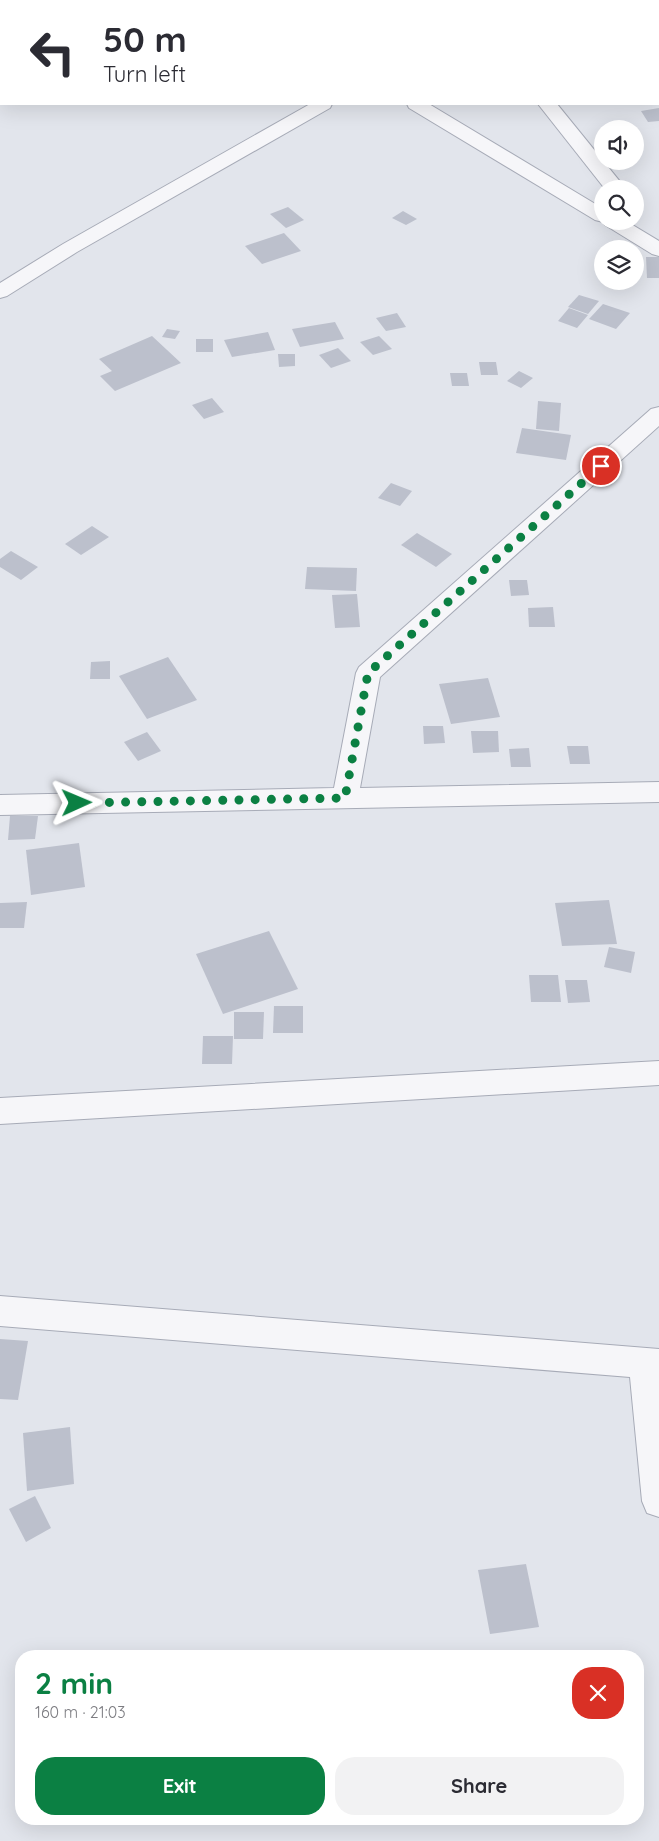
<!DOCTYPE html>
<html lang="en">
<head>
<meta charset="utf-8">
<style>
  :root { --surface:#fff; --page:#f2f2f3; --text:#2b2b33; --muted:#7c7c81; --accent:#0b8043 }
  body { margin:0; font-family:Quicksand,sans-serif; background:var(--page); color:var(--text); height:100vh; display:flex; flex-direction:column; font-size:19px; white-space:nowrap }
  * { box-sizing:border-box; margin:0 }
  p { font-size:16px; color:var(--muted) }
  .icon { flex:none; width:28px; height:28px; fill:none; stroke:currentColor; stroke-width:2; stroke-linecap:round; stroke-linejoin:round }
  .map { position:relative; flex:1; overflow:hidden }
  .panel { position:absolute; left:15px; top:1650px; width:629px; height:175px; display:flex; flex-direction:column; background:var(--surface); border-radius:20px; box-shadow:0 5px 20px #0002 }
  .panel>* { flex:none }
  .banner { position:absolute; left:0px; top:0px; width:660px; height:105px; box-shadow:0 5px 20px #0002; background:#fff; color:var(--text); overflow:hidden }
  .controls { position:absolute; left:594px; top:120px; display:grid; gap:10px }
  .controls a { display:grid; place-items:center; width:50px; height:50px; border-radius:50%; background:var(--surface); box-shadow:0 5px 20px #0002; font-size:25px }
  .pin { position:absolute; display:grid; place-items:center; width:42px; height:42px; color:#fff; margin:-21px; border:2px solid #fff; border-radius:50%; box-shadow:0 1px 5px #0007 }
  .me { position:absolute; width:55px; margin:-28px; rotate:89deg; stroke-linejoin:round; filter:drop-shadow(0 0 4px #0008) }
  .turn { display:flex; align-items:center; gap:18px; height:105px; padding:0 20px; font-size:22px }
  .turn .icon { width:65px; height:65px; stroke-width:2.5 }
  .turn b { display:block; font-size:35px; line-height:42px }
  .round { display:grid; place-items:center; flex:none; width:52px; height:52px; border-radius:20px; background:var(--page) }
  .summary { display:flex; align-items:center; justify-content:space-between; height:85px; padding:0 20px }
  h1 { font-size:30px; font-weight:800; line-height:38px; color:var(--accent) }
  .button { display:flex; gap:10px; margin-top:auto; padding:10px 20px }
  .button a { flex:1; height:58px; border-radius:20px; background:var(--accent); color:#fff; font-size:20px; font-weight:800; line-height:58px; text-align:center }
  .button a+a { background:var(--page); color:var(--text) }
  .map>svg:first-child { display:block }
  .building { fill:#bcc0cc }
  .lines { fill:none; stroke-linecap:round; stroke-linejoin:round }
  .minor-casing { stroke:#a7abb7; stroke-width:2 }
  .minor { fill:#f6f6f9; fill-rule:evenodd }
  .route { stroke:#0b8043; stroke-width:9; stroke-dasharray:0 16.2 }
</style>
</head>
<body>
<div class="map">
<svg width="659" height="1841" viewBox="0 0 659 1841">
  <rect width="100%" height="100%" fill="#e2e5ec"/>
  <g class="building">
    <polygon points="659,108 659,121 648,122 641,111"/>
    <polygon points="288,207 304,220 286,228 270,214"/>
    <polygon points="403,211 417,219 406,225 392,218"/>
    <polygon points="284,233 301,251 262,264 245,246"/>
    <polygon points="646,257 659,257 659,278 647,278"/>
    <polygon points="579,295 599,301 588,314 568,307"/>
    <polygon points="603,304 630,313 616,329 589,319"/>
    <polygon points="569,308 588,315 577,328 558,321"/>
    <polygon points="397,313 406,327 386,331 376,318"/>
    <polygon points="335,322 344,339 300,347 292,329"/>
    <polygon points="167,329 180,331 175,339 162,337"/>
    <polygon points="268,332 275,350 232,357 224,340"/>
    <polygon points="152,336 181,363 115,391 100,376 112,371 99,359"/>
    <polygon points="379,336 392,349 373,355 360,342"/>
    <rect x="196" y="339" width="17" height="13"/>
    <polygon points="338,348 351,361 331,368 319,355"/>
    <polygon points="278,354 295,354 295,366 279,367"/>
    <polygon points="479,362 496,362 498,375 481,375"/>
    <polygon points="519,371 533,378 521,388 507,381"/>
    <polygon points="450,373 467,373 469,386 452,386"/>
    <polygon points="212,398 224,412 204,419 192,405"/>
    <polygon points="538,401 561,403 559,431 536,429"/>
    <polygon points="522,428 571,435 566,460 516,453"/>
    <polygon points="391,483 412,491 400,506 378,498"/>
    <polygon points="92,526 109,537 81,555 65,544"/>
    <polygon points="417,533 452,554 436,567 401,545"/>
    <polygon points="11,551 38,567 21,580 0,567 0,559"/>
    <polygon points="307,567 357,568 356,591 305,589"/>
    <polygon points="509,580 527,580 529,595 511,596"/>
    <polygon points="357,594 360,627 335,628 332,595"/>
    <polygon points="553,607 555,627 529,627 528,608"/>
    <polygon points="168,657 197,700 147,719 119,676"/>
    <polygon points="110,661 110,679 90,679 91,662"/>
    <polygon points="488,678 500,717 451,724 439,684"/>
    <polygon points="423,726 443,726 445,743 424,744"/>
    <polygon points="471,731 498,731 499,752 473,753"/>
    <polygon points="147,732 161,751 138,761 124,742"/>
    <polygon points="567,746 588,746 590,764 570,764"/>
    <polygon points="529,748 531,767 511,767 509,749"/>
    <polygon points="10,816 38,816 35,839 8,840"/>
    <polygon points="79,843 85,887 31,895 26,850"/>
    <polygon points="609,900 617,944 562,946 555,903"/>
    <polygon points="27,902 24,928 0,928 0,903"/>
    <polygon points="269,931 298,989 223,1014 196,954"/>
    <polygon points="609,947 635,952 631,973 604,967"/>
    <polygon points="529,975 558,975 561,1002 531,1002"/>
    <polygon points="565,980 587,980 590,1002 568,1003"/>
    <polygon points="274,1006 303,1006 303,1033 273,1033"/>
    <polygon points="234,1012 264,1012 263,1039 234,1039"/>
    <polygon points="203,1036 233,1036 232,1064 202,1064"/>
    <polygon points="0,1339 28,1341 18,1400 0,1399"/>
    <polygon points="70,1427 74,1484 27,1491 23,1433"/>
    <polygon points="35,1496 51,1528 26,1542 9,1509"/>
    <polygon points="526,1564 539,1627 490,1634 478,1570"/>
  </g>
  <g class="lines">
    <g class="minor-casing">
      <g id="minor">
        <polygon points="285,0 304,0 305,1 286,1"/>
        <polygon points="451,0 469,0 470,1 452,1"/>
        <polygon points="310,104 332,104 330,108 77,252 7,296 0,298 0,283 63,244"/>
        <polygon points="407,104 429,104 602,208 602,221 626,221 659,241 659,256 652,254 605,225 603,222 595,220 409,108"/>
        <polygon points="538,104 557,104 626,189 605,189"/>
        <polygon points="659,407 659,426 380,677 360,788 659,782 659,802 0,815 0,795 334,788 356,673 359,667 651,409"/>
        <polygon points="659,1061 659,1085 0,1124 0,1098"/>
        <polygon points="0,1296 659,1349 659,1517 647,1513 642,1501 630,1377 0,1326"/>
      </g>
    </g>
    <use href="#minor" class="minor"/>
  </g>
  <g class="lines">
    <polyline class="route" points="77,803 345,798 368,673 601,466"/>
  </g>
</svg>
<div class="controls">
<a><svg class="icon" aria-label="sound" viewBox="0 0 24 24"><path d="M4 9h4l5-4v14l-5-4H4zM17 9q2 3 0 6"/></svg></a>
<a><svg class="icon" aria-label="search" viewBox="0 0 24 24"><circle cx="10" cy="10" r="6"/><path d="M15 15l6 6"/></svg></a>
<a><svg class="icon" aria-label="layers" viewBox="0 0 24 24"><path d="M12 4l9 5-9 5-9-5zM3 14l9 5 9-5"/></svg></a>
</div>
<div class="pin" style="left:601px;top:466px;background:#d93025"><svg class="icon" aria-label="arrive" viewBox="0 0 24 24"><path d="M6 21V4h12l-3 4 3 4H6"/></svg></div>
<svg class="me" style="left:77px;top:803px" viewBox="-20 -20 40 40"><path d="M0-17L14 15 0 8-14 15z" fill="#0b8043" stroke="#fff" stroke-width="4"/></svg>
<div class="banner">
<div class="turn"><svg class="icon" aria-label="left" viewBox="0 0 24 24"><path d="M17 20v-9H6M10 6l-5 5 5 5"/></svg><div><b>50 m</b>Turn left</div></div>
</div>
<section class="panel">
<div class="summary"><div><h1>2 min</h1><p>160 m · 21:03</p></div><a class="round" style="background:#d93025;color:#fff"><svg class="icon" aria-label="close" viewBox="0 0 24 24"><path d="M6 6l12 12M18 6L6 18"/></svg></a></div>
<div class="button"><a>Exit</a><a>Share</a></div>
</section>
</div>
</body>
</html>
